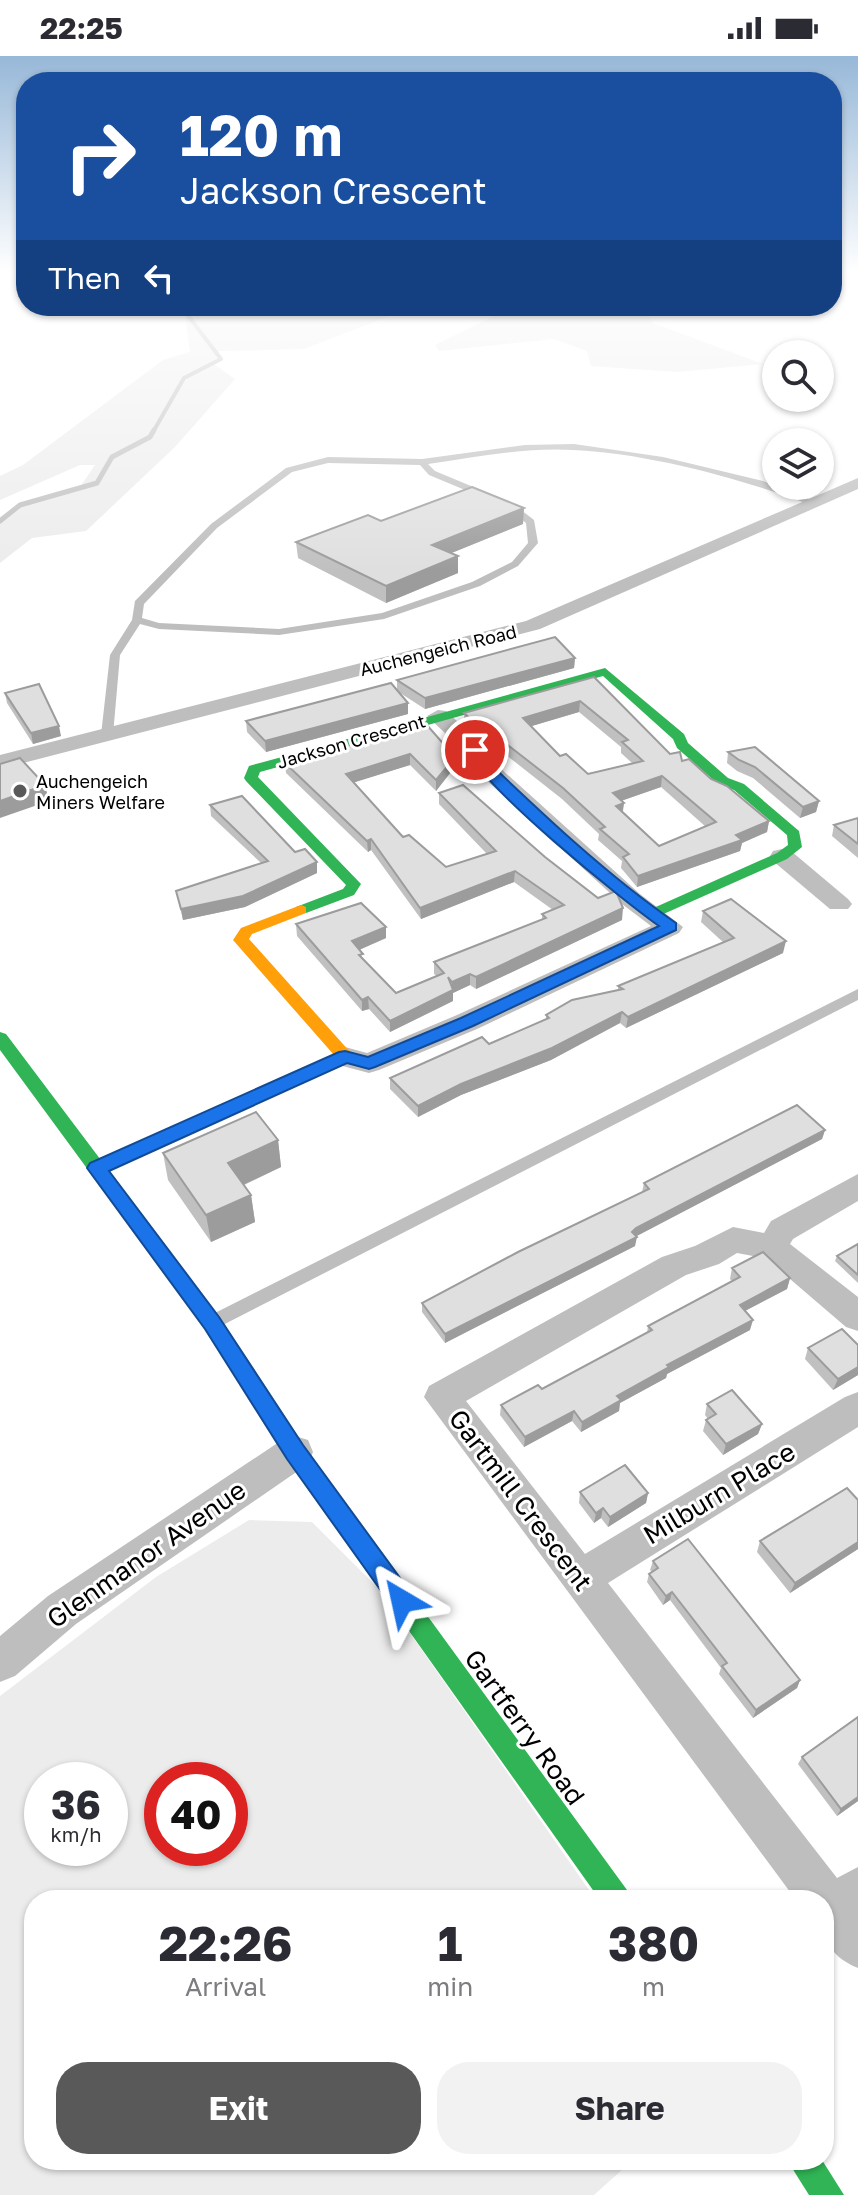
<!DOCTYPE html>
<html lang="en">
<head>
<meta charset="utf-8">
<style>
  :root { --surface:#fff; --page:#f2f2f3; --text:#2b2b33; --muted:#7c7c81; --accent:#595959 }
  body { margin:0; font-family:"Golos Text",sans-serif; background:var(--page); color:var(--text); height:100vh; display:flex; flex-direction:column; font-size:30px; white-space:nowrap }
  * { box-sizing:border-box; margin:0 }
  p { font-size:26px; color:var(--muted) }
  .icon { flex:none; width:44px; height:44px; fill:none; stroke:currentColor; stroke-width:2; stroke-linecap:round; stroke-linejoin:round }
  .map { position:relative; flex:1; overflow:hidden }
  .details { position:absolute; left:24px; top:1834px; width:810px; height:280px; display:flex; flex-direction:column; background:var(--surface); border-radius:32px; box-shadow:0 2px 6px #0004 }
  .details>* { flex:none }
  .hud { position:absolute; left:16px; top:16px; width:826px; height:244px; border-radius:32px; box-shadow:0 2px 6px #0004; background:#1a4fa0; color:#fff; overflow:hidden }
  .fabs { position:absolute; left:762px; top:284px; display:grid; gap:16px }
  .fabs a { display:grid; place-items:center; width:72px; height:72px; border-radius:50%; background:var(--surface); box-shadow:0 2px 6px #0004; font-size:40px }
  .speed { position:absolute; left:24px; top:1706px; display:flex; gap:16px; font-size:40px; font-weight:700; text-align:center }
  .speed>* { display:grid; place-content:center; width:104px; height:104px; border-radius:50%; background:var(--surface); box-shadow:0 2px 6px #0004; line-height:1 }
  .speed small { font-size:20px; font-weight:400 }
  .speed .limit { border:12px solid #d22; background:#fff; color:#111 }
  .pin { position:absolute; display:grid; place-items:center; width:68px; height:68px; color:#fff; margin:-34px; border:4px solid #fff; border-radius:50%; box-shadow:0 2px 8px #0007 }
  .me { position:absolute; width:88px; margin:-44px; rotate:324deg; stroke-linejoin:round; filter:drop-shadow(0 0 6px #0008) }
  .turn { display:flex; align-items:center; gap:28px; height:168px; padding:0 32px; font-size:36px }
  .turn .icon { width:104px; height:104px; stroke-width:2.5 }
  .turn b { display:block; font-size:56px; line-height:68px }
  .then { display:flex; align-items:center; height:76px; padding:0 32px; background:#0003; gap:16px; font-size:30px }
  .eta { display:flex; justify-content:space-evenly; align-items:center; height:136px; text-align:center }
  .eta b { font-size:48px; font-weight:700; line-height:56px }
  .primary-button { display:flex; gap:16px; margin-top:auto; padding:16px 32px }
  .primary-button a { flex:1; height:92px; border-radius:32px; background:var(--accent); color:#fff; font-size:32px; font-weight:700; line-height:92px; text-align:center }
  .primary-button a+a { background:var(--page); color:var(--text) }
  .status { display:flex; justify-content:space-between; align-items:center; height:56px; padding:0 40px; background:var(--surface); direction:ltr }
  .status svg { height:22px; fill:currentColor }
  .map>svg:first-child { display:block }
  .green { fill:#ececec; fill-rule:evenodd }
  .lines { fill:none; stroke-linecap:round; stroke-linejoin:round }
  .stream-far1 { stroke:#bfbfbf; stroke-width:4 }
  .stream { stroke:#bfbfbf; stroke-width:5 }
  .lane { fill:#bebebe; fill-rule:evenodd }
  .street { fill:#bebebe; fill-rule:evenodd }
  .fast { fill:#30b455; fill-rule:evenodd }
  .slow { fill:#ff9f0a; fill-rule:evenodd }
  .wall { fill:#c0c0c0; fill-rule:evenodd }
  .shaded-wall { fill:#9c9c9c }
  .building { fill:#dfdfdf; stroke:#9c9c9c; stroke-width:2; fill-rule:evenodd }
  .route { fill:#1a73e8; stroke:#114b97; stroke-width:2 }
  .poi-dot { fill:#595959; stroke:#fff; stroke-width:3 }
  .labels { text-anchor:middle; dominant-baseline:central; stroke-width:6; stroke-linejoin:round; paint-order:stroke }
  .far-street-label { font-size:18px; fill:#000; stroke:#fff }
  .far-poi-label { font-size:18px; fill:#000; stroke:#fff; text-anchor:start }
  .near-street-label { font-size:26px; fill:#000; stroke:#fff }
</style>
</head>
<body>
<div class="status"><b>22:25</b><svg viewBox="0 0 49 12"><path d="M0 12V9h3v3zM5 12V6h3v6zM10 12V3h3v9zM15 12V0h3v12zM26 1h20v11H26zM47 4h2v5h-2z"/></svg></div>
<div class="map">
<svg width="858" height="2139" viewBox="0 0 858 2139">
  <rect width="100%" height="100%" fill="#fff"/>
  <g class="green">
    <polygon points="198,250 415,250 304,293 219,295 215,309 235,323 175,391 86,475 32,482 0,507 0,461 15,450 78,434 95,409 80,409 0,444 0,420 23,409 163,304 190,296 185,258"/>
    <polygon points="498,250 645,250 653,267 763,308 677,316 591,310 587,295 554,283 439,295 435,289 502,256"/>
    <path d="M 249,1464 L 312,1466 L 380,1534 L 596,1844 L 34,1844 L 34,2104 L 633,2104 L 594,2139 L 0,2139 L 0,1640 L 156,1521 ZM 42,1724 L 110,1724 L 110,1792 L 42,1792 ZM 162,1724 L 230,1724 L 230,1792 L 162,1792 Z"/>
  </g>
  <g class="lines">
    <polyline class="stream-far1" points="153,376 184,322 221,303 183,253 190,250"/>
    <polyline class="stream" points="0,465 20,449 97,427 112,401 150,381 154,374"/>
    <g class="lane">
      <path d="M 574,388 L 663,401 L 763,425 L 818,447 L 811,449 C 739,422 651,398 574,394 C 525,391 476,401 428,408 L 435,415 L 512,447 L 534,464 L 538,487 L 518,510 L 480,530 L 384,563 L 279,579 L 159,573 L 140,568 L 120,599 L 113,679 L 107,682 L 101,679 L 110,599 L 132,564 L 135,545 L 211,468 L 286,412 L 328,401 L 422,403 L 525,389 ZM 328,407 L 420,409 L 429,419 L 506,451 L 526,467 L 528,487 L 512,506 L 472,526 L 382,557 L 279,573 L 159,567 L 142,562 L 144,548 L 217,472 L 292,416 Z"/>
      <polygon points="858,933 858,944 219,1271 213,1273 207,1271 204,1266 207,1261"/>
    </g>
    <g class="street">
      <polygon points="858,422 858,433 540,573 0,713 0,699 526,565"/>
      <polygon points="438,654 446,655 483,689 489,702 640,838 683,871 679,877 477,973 379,1014 369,1017 335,1008 331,1001 335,994 345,991 367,997 457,959 651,870 622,848 471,710 465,696 427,660"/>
      <polygon points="782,793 791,795 848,843 852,848 848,853 830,853 773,805 770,800 773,795"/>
      <path d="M 858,1118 L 858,1145 L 793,1183 L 790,1188 L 858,1241 L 858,1275 L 846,1271 L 776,1211 L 753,1200 L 737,1197 L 719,1208 L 686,1219 L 466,1345 L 585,1498 L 845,1341 L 858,1336 L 858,1371 L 608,1527 L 837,1822 L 858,1811 L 858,1912 C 823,1897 824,1878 824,1844 L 796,1844 L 424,1341 L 429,1330 L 662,1201 L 695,1190 L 733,1171 L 764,1177 L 771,1165 Z"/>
      <polygon points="295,1380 308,1384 313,1396 308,1408 76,1568 15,1620 0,1626 0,1580 48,1540 282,1384"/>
    </g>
    <g class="fast">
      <polygon points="605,612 684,678 688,687 728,722 744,728 799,775 802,791 787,803 659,860 649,860 649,854 777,797 788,789 787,779 734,734 718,728 677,692 673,683 603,620 260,716 258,721 361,828 354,839 306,857 296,857 296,851 343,833 346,829 246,725 244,722 249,710"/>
      <polygon points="0,976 6,978 219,1261 303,1389 627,1834 631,1844 600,1844 287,1403 205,1273 0,994"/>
      <polygon points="787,2104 822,2104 844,2139 809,2139"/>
    </g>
    <polygon class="slow" points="301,849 306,851 306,857 252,878 249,883 351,997 354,1001 351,1005 104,1117 90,1117 88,1112 90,1107 334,999 233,884 241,872"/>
  </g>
  <g class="wall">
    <polygon points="524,452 523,468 451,497 458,500 458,517 386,547 298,502 296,486 381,465"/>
    <polygon points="575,602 574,612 425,653 397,635 408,647 408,658 266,696 247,676 246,665 397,634 397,624"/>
    <path d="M 594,621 L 670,698 L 711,723 L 769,765 L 767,776 L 742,787 L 740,795 L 637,831 L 621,812 L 622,805 L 598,784 L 599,778 L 562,743 L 491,687 L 486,689 L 464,668 L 464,657 ZM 579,656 L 621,691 L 621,697 L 632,707 L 588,718 L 560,700 L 531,670 ZM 661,731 L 706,771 L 659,790 L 623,756 L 624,747 L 621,745 Z"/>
    <polygon points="5,637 61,680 33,688 7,647"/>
    <polygon points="426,668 455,701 454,712 436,735 410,709 354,726 403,781 446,811 487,798 439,748 439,737 545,801 622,864 476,933 470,929 453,937 453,945 390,976 369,953 362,955 297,880 296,868 386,882 359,894 363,904 396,937 437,920 434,918 434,906 542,863 542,858 553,854 514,826 421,863 371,794 368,796 286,717 285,707"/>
    <polygon points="728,696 819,745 816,756 800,762 753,722 737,715 727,707"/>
    <polygon points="210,749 295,796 317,806 317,817 245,851 183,864 176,835 261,807 211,760"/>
    <polygon points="858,762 858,802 832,780 834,769"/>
    <polygon points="703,855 783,897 626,972 620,967 551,1004 461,1039 418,1061 390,1033 390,1022 489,988 546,963 546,959 618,934 618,930 724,887 701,866"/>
    <polygon points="825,1074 822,1083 636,1180 635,1190 445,1287 422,1256 422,1247 642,1136 644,1127"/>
    <polygon points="278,1084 281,1111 244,1129 251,1139 255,1166 211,1186 168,1124 163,1097"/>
    <polygon points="858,1188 858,1227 835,1205 837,1200"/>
    <polygon points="732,1212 790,1222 787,1233 745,1255 750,1274 667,1318 666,1322 620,1347 619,1355 581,1376 572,1365 524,1391 500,1359 501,1349 542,1333 647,1277 648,1270 732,1225 730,1223"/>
    <polygon points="858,1289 858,1319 833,1334 805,1303 808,1292"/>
    <polygon points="707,1348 762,1368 758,1378 723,1399 703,1375 706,1364 708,1363 705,1359"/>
    <polygon points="580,1436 648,1437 646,1447 608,1471 601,1462 594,1467 579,1447"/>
    <polygon points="858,1444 858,1493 790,1537 757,1496 760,1485"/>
    <polygon points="653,1505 800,1624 797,1632 753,1662 719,1618 721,1612 670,1544 663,1549 647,1526 649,1518 652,1516 650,1514"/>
    <polygon points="802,1701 858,1745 837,1760 798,1708"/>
  </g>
  <g class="shaded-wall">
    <polygon points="524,452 523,468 432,505 432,489"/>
    <polygon points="458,500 458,517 386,547 386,530"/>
    <polygon points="575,602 574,612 425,653 425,642"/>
    <polygon points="580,645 579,656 522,673 523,662"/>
    <polygon points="408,647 408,658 266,696 265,685"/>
    <polygon points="59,670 61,680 33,688 31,677"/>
    <polygon points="491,676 491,687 486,689 487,678"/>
    <polygon points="410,698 410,709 346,729 346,718"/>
    <polygon points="455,701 454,712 436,735 436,724"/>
    <polygon points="662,720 661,731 612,748 613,737"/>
    <polygon points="45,729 49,745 0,762 0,745"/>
    <polygon points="819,745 816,756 800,762 803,751"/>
    <polygon points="624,747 622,758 616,750"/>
    <polygon points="769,765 767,776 742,787 740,795 637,831 638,820"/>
    <polygon points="371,783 371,794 368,796 367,785"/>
    <polygon points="317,806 317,817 245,851 183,864 181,853"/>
    <polygon points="515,815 514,826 421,863 420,852"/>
    <polygon points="623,852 622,864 476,933 476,921"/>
    <polygon points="386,871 386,882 352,897 352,885"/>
    <polygon points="786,885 783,897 626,972 628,961"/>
    <polygon points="470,918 470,929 453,937 453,945 390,976 390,965 452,934 452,926"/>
    <polygon points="368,941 369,953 362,955 362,944"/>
    <polygon points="622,956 620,967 551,1004 461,1039 418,1061 418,1050 461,1028"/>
    <polygon points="825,1074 822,1083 635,1181 637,1181 635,1190 445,1287 445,1278 632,1176 636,1172"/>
    <polygon points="278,1084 281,1111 232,1134 228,1107"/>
    <polygon points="251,1139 255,1166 211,1186 206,1159"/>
    <polygon points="790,1222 787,1233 737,1259 740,1249"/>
    <polygon points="753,1264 750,1274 667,1318 666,1322 620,1347 619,1355 581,1376 582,1366 617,1340 667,1309"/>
    <polygon points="858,1311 858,1319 833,1334 838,1323"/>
    <polygon points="574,1355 572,1365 524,1391 525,1381"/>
    <polygon points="762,1368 758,1378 723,1399 726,1388"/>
    <polygon points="648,1437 646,1447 608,1471 610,1461"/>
    <polygon points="603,1452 601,1462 594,1467 596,1457"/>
    <polygon points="858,1486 858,1493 790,1537 795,1527"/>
    <polygon points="672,1536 670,1544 663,1549 666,1540"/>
    <polygon points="800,1624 797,1632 753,1662 756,1654"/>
    <polygon points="858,1741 858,1745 837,1760 841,1753"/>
  </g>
  <g class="building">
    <polygon points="472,431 524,452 432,489 458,500 386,530 296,486 368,459 381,465"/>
    <polygon points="555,581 575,602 425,642 397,624"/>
    <path d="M 594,621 L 670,698 L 680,696 L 682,705 L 689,703 L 711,723 L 727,730 L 769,765 L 736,779 L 742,784 L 638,820 L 623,801 L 629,798 L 600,773 L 605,771 L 563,732 L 491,676 L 487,678 L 464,657 ZM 580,645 L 628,684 L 622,686 L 643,705 L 588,718 L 566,698 L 560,700 L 523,662 ZM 662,720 L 716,766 L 659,790 L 616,750 L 624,747 L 613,737 Z"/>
    <polygon points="391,627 408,647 265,685 246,665"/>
    <polygon points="39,628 59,670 31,677 5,637"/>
    <polygon points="426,668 455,701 436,724 410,698 346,718 403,781 409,779 446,811 496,795 439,737 463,729 545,801 598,842 616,835 623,852 476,921 470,918 452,926 448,921 453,934 390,965 368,941 362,944 296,868 361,847 386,871 352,885 363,898 359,899 396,937 444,917 434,906 546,862 542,858 564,849 515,815 420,852 371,783 367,785 285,707"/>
    <polygon points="755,691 819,745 803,751 755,711 739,704 728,696"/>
    <polygon points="20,702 45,729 0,745 0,708"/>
    <polygon points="242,740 295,796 305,793 317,806 243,840 181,853 176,835 268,805 210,749"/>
    <polygon points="858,762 858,788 834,769"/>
    <polygon points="731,843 786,885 628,961 622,956 552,992 461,1028 418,1050 390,1022 482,981 489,988 549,962 546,959 572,944 623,933 618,930 734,882 703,855"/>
    <polygon points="797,1049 825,1074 636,1172 632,1176 637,1181 445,1278 422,1247 518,1196 649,1133 644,1127"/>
    <polygon points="256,1056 278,1084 228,1107 251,1139 206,1159 163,1097"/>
    <polygon points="858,1188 858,1219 837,1200"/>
    <polygon points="763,1196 790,1222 740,1249 753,1264 667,1309 669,1311 617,1340 621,1344 582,1366 574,1355 525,1381 501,1349 538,1329 542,1333 652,1274 648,1270 740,1221 732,1212"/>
    <polygon points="842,1273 858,1289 858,1311 838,1323 808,1292"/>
    <polygon points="732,1334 762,1368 726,1388 706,1364 716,1358 707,1348"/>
    <polygon points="625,1409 648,1437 610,1461 603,1452 596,1457 580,1436"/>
    <polygon points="847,1432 858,1444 858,1486 795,1527 760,1485"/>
    <polygon points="688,1483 800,1624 756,1654 722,1610 727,1607 672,1536 666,1540 649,1518 658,1512 653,1505"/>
    <polygon points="858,1661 858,1741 841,1753 802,1701"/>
  </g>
  <linearGradient id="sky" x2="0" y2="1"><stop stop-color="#97b8d8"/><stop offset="0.42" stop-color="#fff"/><stop offset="1" stop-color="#fff" stop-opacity="0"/></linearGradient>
  <rect width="858" height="515" fill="url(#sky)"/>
  <path class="route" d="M 470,691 L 480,691 L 485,703 C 546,761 607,819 676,867 L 676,874 L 473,970 L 375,1011 L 369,1013 L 347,1007 L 109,1115 L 219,1261 L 303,1389 L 411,1537 L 414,1545 L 411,1553 L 402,1557 L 394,1553 L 287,1403 L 205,1273 L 87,1112 L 90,1107 L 339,996 L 345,995 L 368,1001 L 461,962 L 659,870 C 622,844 480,729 468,694 Z"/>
  <circle class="poi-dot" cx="20" cy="735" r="8"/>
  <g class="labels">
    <g class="far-street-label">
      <text transform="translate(438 594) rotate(-14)">Auchengeich Road</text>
      <text transform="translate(351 685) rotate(-16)">Jackson Crescent</text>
    </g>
    <g class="far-poi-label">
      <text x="36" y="725">Auchengeich<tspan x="36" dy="21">Miners Welfare</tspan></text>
    </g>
    <g class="near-street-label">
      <text transform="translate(719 1437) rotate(-31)">Milburn Place</text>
      <text transform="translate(521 1444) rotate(53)">Gartmill Crescent</text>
      <text transform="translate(146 1498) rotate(-35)">Glenmanor Avenue</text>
      <text transform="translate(525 1671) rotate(54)">Gartferry Road</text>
    </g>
  </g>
</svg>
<div class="fabs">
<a><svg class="icon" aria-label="search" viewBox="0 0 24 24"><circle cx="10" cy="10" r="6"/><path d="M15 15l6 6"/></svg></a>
<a><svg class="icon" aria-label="layers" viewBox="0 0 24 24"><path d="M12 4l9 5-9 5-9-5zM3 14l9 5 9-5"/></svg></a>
</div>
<div class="speed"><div>36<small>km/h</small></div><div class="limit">40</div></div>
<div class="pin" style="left:475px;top:694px;background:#d93025"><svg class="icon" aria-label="arrive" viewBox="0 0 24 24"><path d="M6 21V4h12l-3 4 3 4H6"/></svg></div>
<svg class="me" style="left:402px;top:1545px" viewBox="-20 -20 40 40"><path d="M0-17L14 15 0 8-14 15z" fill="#1a73e8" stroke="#fff" stroke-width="4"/></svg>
<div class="hud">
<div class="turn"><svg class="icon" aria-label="right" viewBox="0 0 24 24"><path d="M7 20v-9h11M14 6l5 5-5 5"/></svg><div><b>120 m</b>Jackson Crescent</div></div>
<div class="then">Then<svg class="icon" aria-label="left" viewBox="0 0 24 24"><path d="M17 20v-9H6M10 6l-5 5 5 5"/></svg></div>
</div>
<section class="details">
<div class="eta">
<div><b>22:26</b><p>Arrival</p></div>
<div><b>1</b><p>min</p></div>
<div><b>380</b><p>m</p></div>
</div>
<div class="primary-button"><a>Exit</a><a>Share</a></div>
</section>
</div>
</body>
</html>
